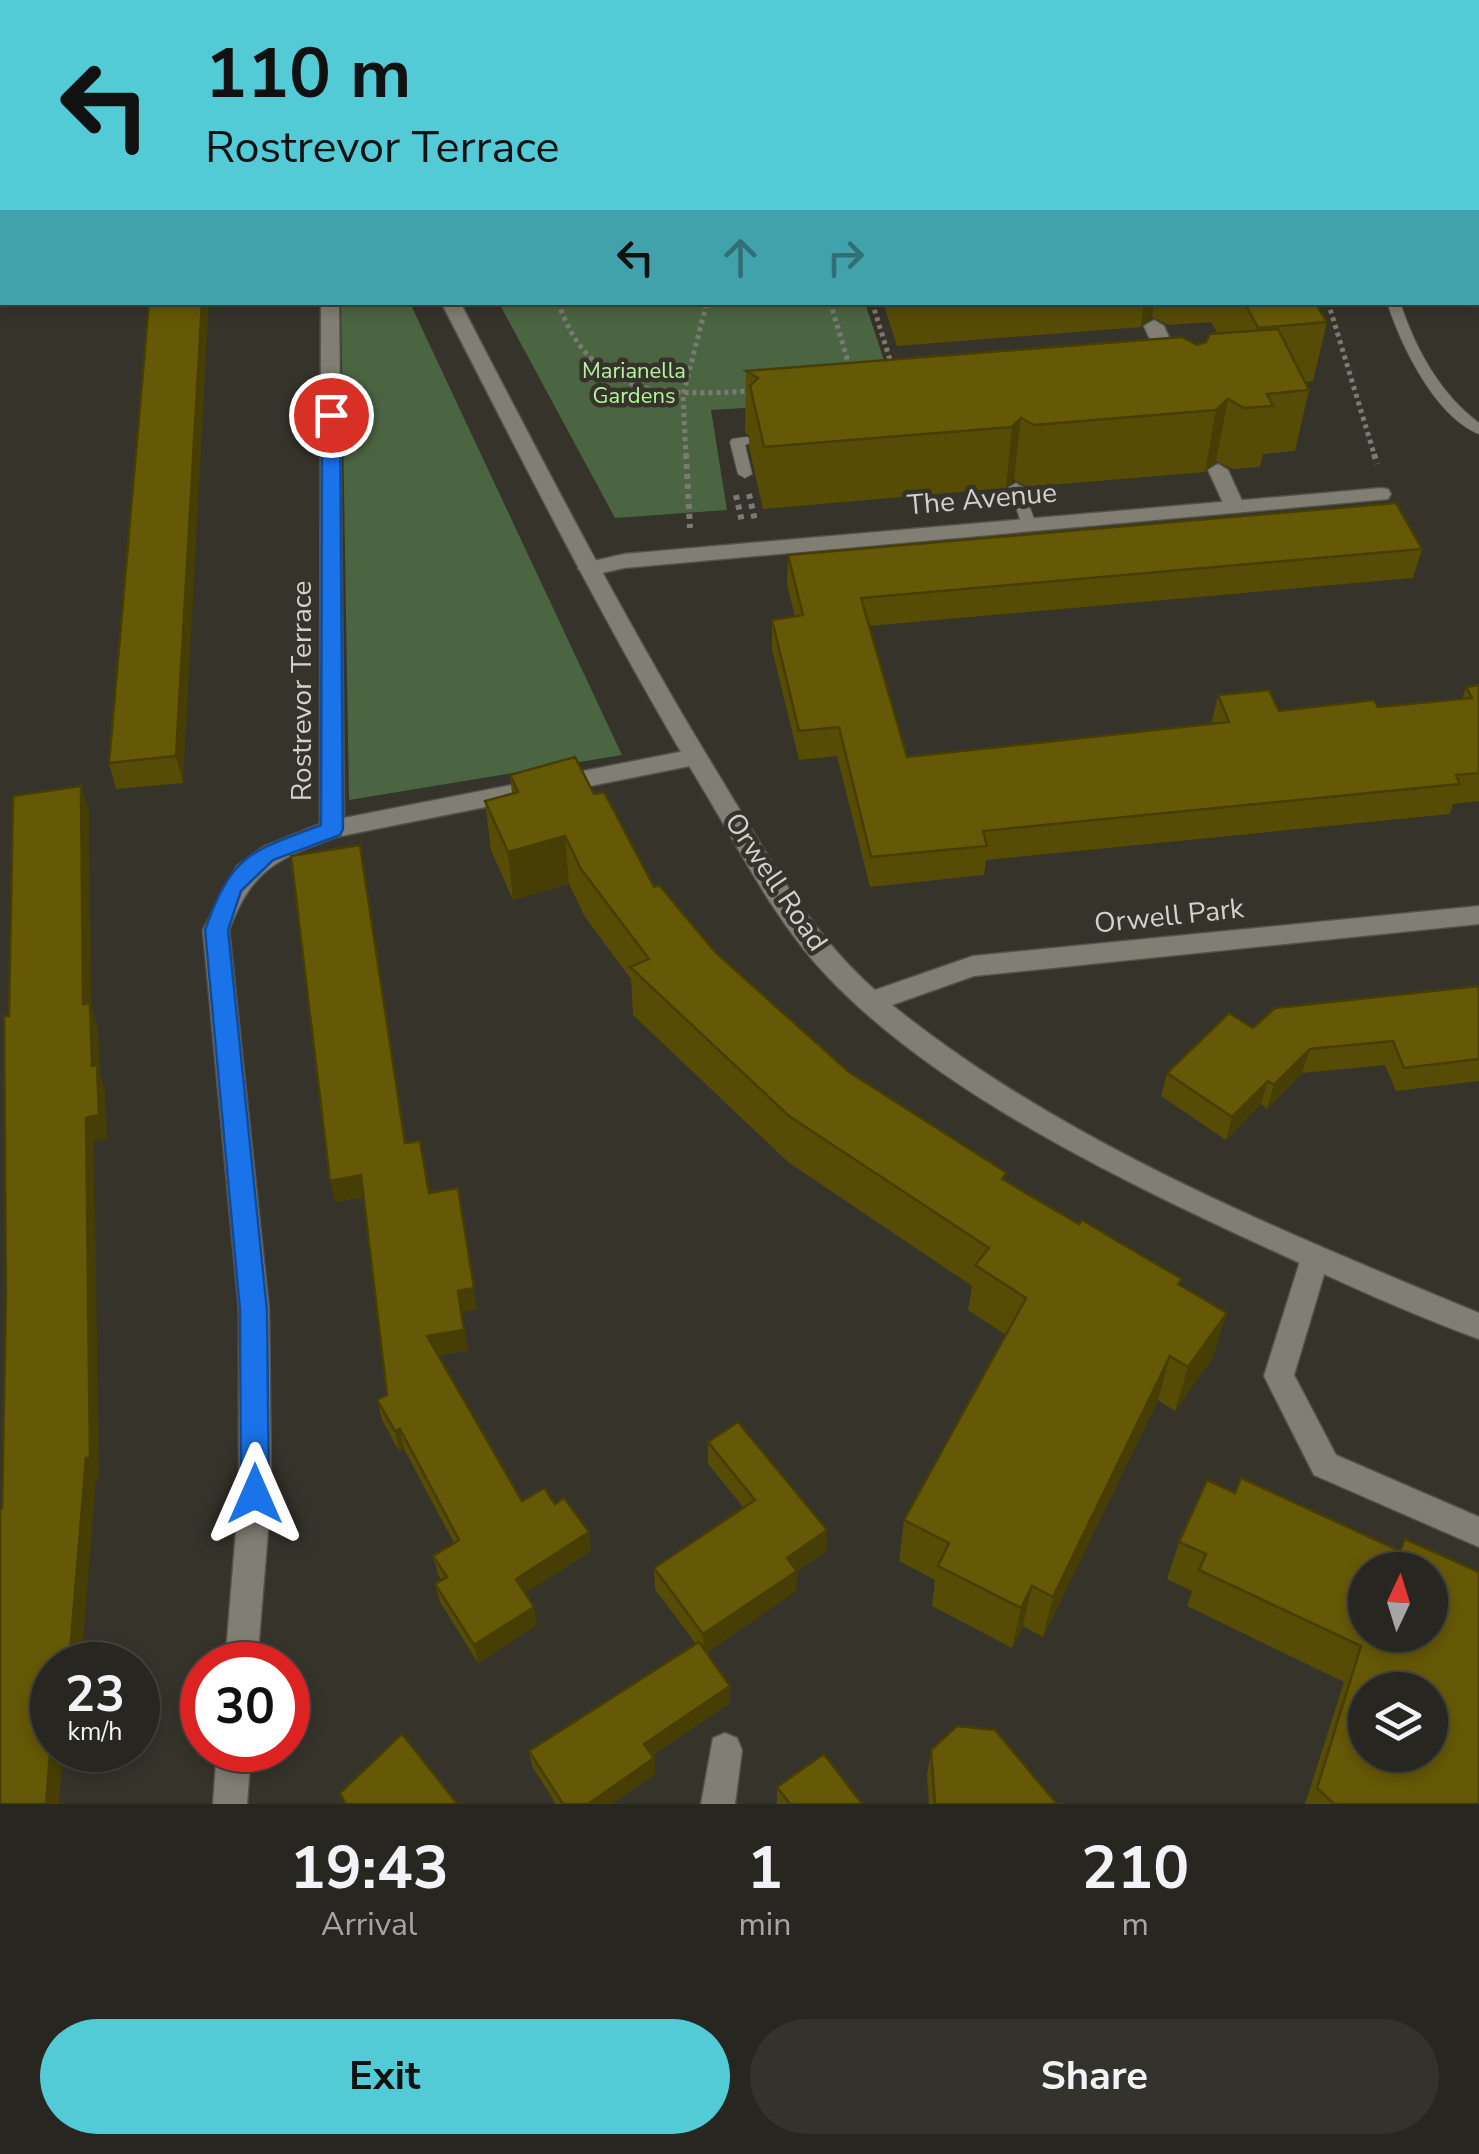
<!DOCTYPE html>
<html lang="en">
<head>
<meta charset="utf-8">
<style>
  :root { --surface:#282620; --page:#34322d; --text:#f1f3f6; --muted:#a5a5a5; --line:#44433e; --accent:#52cbd7 }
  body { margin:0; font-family:"Nunito Sans",sans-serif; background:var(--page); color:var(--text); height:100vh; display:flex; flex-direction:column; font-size:38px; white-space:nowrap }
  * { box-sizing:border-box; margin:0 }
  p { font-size:32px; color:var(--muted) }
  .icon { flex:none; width:55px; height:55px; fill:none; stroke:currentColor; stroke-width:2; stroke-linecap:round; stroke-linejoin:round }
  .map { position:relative; height:1804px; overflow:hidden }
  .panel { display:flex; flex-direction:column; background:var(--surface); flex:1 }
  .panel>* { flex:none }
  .guide { position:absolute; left:0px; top:0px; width:1480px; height:305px; box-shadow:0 5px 15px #0003,0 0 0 2px var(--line); background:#52cbd7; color:#111; overflow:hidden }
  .needle { width:65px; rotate:4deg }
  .controls { position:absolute; left:1348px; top:1552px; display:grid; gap:20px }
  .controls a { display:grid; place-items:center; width:100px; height:100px; border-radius:50%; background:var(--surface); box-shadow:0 5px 15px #0003,0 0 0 2px var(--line); font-size:50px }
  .speed { position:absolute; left:30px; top:1642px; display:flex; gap:20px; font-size:50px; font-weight:700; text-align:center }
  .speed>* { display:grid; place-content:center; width:130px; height:130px; border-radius:50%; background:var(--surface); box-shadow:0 5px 15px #0003,0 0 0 2px var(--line); line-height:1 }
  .speed small { font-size:25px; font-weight:400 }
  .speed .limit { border:15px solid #d22; background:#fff; color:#111 }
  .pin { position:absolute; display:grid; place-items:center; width:85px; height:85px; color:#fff; margin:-42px; border:5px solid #fff; border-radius:50%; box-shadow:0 2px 10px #0007 }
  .me { position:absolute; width:110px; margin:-55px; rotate:0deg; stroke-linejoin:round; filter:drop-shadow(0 0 8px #0008) }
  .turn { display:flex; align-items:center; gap:35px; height:210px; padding:0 40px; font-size:45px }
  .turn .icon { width:130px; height:130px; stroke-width:2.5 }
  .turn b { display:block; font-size:70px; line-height:85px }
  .lanes { display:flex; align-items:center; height:95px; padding:0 40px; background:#0003; justify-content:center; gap:50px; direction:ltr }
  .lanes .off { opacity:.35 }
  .eta { display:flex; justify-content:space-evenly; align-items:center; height:170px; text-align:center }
  .eta b { font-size:60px; font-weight:700; line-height:70px }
  .action { display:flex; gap:20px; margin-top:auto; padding:20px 40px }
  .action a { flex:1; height:115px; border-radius:60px; background:var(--accent); color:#111; font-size:40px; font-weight:700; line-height:115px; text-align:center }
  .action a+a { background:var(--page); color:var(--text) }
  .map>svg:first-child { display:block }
  .green { fill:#4b6543 }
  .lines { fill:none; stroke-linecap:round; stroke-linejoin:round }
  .service-casing { stroke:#53524a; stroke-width:2 }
  .pedestrian-casing { stroke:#53524a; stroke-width:3 }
  .minor-casing { stroke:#53524a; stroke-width:3 }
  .tertiary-casing { stroke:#53524a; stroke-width:3 }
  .path-far1 { stroke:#7c7b73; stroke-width:5; stroke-dasharray:4 4; stroke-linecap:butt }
  .path { stroke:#7c7b73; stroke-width:6; stroke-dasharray:5 5; stroke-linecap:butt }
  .service { fill:#817f74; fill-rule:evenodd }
  .pedestrian { fill:#817f74; fill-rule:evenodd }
  .minor { fill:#817f74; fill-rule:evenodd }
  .tertiary { fill:#817f74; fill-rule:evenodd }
  .wall { fill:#574c06 }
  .shaded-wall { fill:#473e05 }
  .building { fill:#655807; stroke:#473e05; stroke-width:2.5; fill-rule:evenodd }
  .route { fill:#1a73e8; stroke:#114b97; stroke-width:2.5 }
  .labels { text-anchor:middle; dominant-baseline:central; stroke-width:9; stroke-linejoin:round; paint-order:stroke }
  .far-park-label { font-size:22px; fill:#b6f2a3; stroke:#35332a }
  .street-label { font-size:28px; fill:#d2d1cb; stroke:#35332a }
</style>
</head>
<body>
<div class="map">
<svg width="1479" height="1804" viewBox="0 0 1479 1804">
  <rect width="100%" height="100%" fill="#35332a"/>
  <g class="green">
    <polygon points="341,303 410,303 622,755 349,800"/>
    <polygon points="499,303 865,303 897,399 711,410 727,510 615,518"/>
  </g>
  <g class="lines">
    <g class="service-casing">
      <g id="service">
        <polygon points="480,0 492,0 492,2 481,2"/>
        <polygon points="1478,100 1479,101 1479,109 1478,108"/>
        <path d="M 1387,302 L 1400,302 C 1415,348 1440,394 1479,423 L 1479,434 C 1435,416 1401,346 1387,302 Z"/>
        <polygon points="747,437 754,441 745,445 752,474 745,478 738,474 730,442 732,439"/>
        <polygon points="1016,483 1023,487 1036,525 1034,528 1029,530 1022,525 1009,487"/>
      </g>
    </g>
    <g class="pedestrian-casing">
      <g id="pedestrian">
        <polygon points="1154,320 1164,326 1183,369 1180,373 1173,375 1163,369 1144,326"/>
        <polygon points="1218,464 1228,470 1244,505 1241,510 1227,510 1224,505 1208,470"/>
      </g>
    </g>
    <g class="minor-casing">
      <g id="minor">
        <path d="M 321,302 L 339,302 L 344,818 L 695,749 L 707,757 L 695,765 L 336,837 C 277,859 252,869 229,930 L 269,1310 L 271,1494 L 257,1665 L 225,1665 L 239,1494 L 239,1310 L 203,930 L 237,866 L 263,847 L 320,824 Z"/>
        <polygon points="1381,488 1388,489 1391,494 1388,499 624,568 589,576 578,569 581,564 624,554"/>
        <polygon points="1315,1246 1325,1249 1329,1258 1294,1375 1336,1455 1479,1517 1479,1547 1314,1475 1264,1376 1301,1258 1305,1249"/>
        <polygon points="725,1733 737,1738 742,1750 735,1804 701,1804 713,1738"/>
        <polygon points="217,1750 251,1750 247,1804 213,1804"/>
      </g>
    </g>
    <g class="tertiary-casing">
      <g id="tertiary">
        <polygon points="0,0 20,0 21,2 2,4"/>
        <path d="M 441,302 L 460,302 C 544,464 628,627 723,782 C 768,856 810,933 875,990 L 973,956 L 1479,906 L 1479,924 L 974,976 L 892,1005 C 1063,1143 1277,1229 1479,1313 L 1479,1339 C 1407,1313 1337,1280 1267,1248 C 1122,1181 936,1092 826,975 C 775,921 741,852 703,789 C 608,631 525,466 441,302 Z"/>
      </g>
    </g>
    <g class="path-far1">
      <polyline points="1417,2 1479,1"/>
      <path d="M 558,302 C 591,398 663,396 750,391"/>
      <polyline points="830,302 850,368"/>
      <polyline points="872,302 891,363"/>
      <polyline points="1328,302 1375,457"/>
      <polyline points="686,457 683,395 707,302"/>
    </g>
    <g class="path">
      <polyline points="686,454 690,528"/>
      <polyline points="1374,454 1377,464"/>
      <polyline points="749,494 755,521"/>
      <polyline points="736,495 742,522"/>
    </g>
    <use href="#service" class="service"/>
    <use href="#pedestrian" class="pedestrian"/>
    <use href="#minor" class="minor"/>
    <use href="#tertiary" class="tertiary"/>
  </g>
  <g class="wall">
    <polygon points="0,0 2,2 2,84 0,83"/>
    <polygon points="201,0 244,0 240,2 206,2"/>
    <polygon points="1479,194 1479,245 1478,241 1478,200"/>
    <polygon points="149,302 183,783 116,789 109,763"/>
    <polygon points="883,302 1315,302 1327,322 1313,381 1305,382 1309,390 1295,451 1263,454 1260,467 1232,469 1216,461 1205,472 1027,487 1014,480 1006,488 763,509 749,447 749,435 745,433 746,371 1197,345 1206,342 1218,334 1211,322 1168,325 1152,317 1141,327 897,346"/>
    <polygon points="1422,549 1413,578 869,626 907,757 1211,724 1218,695 1279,711 1378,707 1462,699 1466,687 1479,685 1479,801 1453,804 1450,814 986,860 984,875 870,887 837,756 799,760 772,649 772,620 795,616 787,585 788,555"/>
    <polygon points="510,775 594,794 654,887 715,952 849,1072 1005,1181 1180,1285 1213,1357 1175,1411 1158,1400 1043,1637 1023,1626 1012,1648 932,1606 935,1580 899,1561 904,1520 1006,1335 968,1310 972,1286 788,1162 633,1015 631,979 585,917 569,884 513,900 491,850 485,801 512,794"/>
    <polygon points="364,867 406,1143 429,1193 477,1309 462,1312 468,1350 438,1356 522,1501 555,1504 591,1551 525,1593 537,1625 478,1663 440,1602 435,1584 441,1580 438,1574 433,1556 454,1543 404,1449 399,1451 382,1420 377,1400 387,1395 364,1197 335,1202"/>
    <polygon points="1479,986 1479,1081 1396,1091 1385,1065 1302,1073 1267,1109 1261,1104 1226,1140 1161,1096 1167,1073 1253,1028"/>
    <polygon points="708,1442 827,1530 826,1551 797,1572 796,1591 706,1653 730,1703 652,1755 654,1758 655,1774 612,1804 556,1804 532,1766 529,1751 696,1644 655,1589 654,1568 744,1508 708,1464"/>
    <polygon points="1235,1493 1399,1551 1405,1539 1479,1804 1305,1804 1344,1682 1187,1606 1192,1591 1167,1579 1179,1542"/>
    <polygon points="931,1750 1057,1804 929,1804 927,1775"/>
    <polygon points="777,1787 862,1804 777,1804"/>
  </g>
  <g class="shaded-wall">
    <polygon points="224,0 244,0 240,2 225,2"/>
    <polygon points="590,0 606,0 605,2 588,2"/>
    <polygon points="202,302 209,302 183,783 176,756"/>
    <polygon points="1144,302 1154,302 1152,317 1141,327"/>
    <polygon points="1228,399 1216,461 1205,472 1216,410"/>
    <polygon points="1021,418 1014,480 1006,488 1012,427"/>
    <polygon points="81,786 89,810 91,1006 98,1027 100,1073 105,1089 107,1139 94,1141 99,1479 96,1480 81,1665 69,1665 86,1118 92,1066 83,1004"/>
    <polygon points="565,836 569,884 513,900 508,852"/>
    <polygon points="1310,1049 1302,1073 1267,1109 1274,1085"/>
    <polygon points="1268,1081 1261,1104 1226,1140 1232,1117"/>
    <polygon points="361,1175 366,1196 335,1202 330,1181"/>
    <polygon points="458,1188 477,1309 462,1312 468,1350 431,1357 427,1336 458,1291"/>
    <polygon points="1227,1313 1213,1357 1175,1411 1188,1367"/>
    <polygon points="1170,1356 1158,1400 1043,1637 1053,1597"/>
    <polygon points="400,1429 404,1449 399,1451 395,1431"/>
    <polygon points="827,1530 826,1551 797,1572 796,1591 704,1654 703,1634 787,1558"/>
    <polygon points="589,1532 591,1551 519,1597 516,1579"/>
    <polygon points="1032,1586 1023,1626 1012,1648 1021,1608"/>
    <polygon points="534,1607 537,1625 478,1663 474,1645"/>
    <polygon points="730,1686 730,1703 646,1760 644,1744"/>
    <polygon points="52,1728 52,1750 63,1750 59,1804 46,1804"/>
    <polygon points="654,1758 655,1774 612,1804 588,1804"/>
  </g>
  <g class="building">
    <polygon points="0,0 7,2 2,2 2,57 0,56"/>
    <polygon points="284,0 400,0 410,2 280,2"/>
    <polygon points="541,0 590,0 588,2 539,2"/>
    <polygon points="713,0 807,0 808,2 714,2"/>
    <polygon points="915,0 1209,0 1211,2 916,2"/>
    <polygon points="149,302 202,302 176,756 109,763"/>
    <polygon points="1244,302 1315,302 1327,322 1258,328"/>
    <polygon points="1278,329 1309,390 1267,394 1273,406 1244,408 1228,399 1216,410 1034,425 1021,418 1012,427 764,447 750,386 758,378 746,371 1182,337 1197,345 1206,342 1210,334"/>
    <polygon points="1396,503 1422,549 861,598 907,757 1229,722 1218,695 1269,690 1279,711 1374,700 1378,707 1472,698 1466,687 1479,685 1479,773 1456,775 1460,784 983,831 987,846 871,857 839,727 799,731 772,620 803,615 788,555"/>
    <polygon points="575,757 594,794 604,792 654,887 659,885 715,952 849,1072 1007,1173 1002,1179 1079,1224 1082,1220 1117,1241 1182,1279 1178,1284 1227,1313 1188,1367 1170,1356 1053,1597 1032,1586 1021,1608 938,1566 949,1543 904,1520 1026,1298 975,1265 989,1248 789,1116 630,967 649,959 581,869 565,836 508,852 485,801 518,792 510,775"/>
    <polygon points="81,786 83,1004 90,1003 92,1066 97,1065 99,1115 86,1118 90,1458 86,1458 69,1665 52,1665 52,1728 46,1804 0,1804 0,1509 2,1509 6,1294 4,1016 9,1016 13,796"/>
    <polygon points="360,845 405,1143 420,1141 429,1193 458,1188 474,1288 458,1291 464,1330 427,1336 522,1501 544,1488 555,1504 564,1498 589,1532 516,1579 534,1607 474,1645 435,1584 447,1577 433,1556 459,1540 400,1429 395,1431 377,1400 387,1395 361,1175 330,1181 291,856"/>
    <polygon points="1479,986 1479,1059 1404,1068 1393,1041 1310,1049 1274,1085 1268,1081 1232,1117 1167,1073 1229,1013 1253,1028 1275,1008"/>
    <polygon points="738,1422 827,1530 787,1558 797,1571 703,1634 654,1568 755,1500 708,1442"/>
    <path d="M 1241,1478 L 1400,1551 L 1405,1539 L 1479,1572 L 1479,1804 L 1334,1804 L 1317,1788 L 1361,1646 L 1199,1570 L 1206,1554 L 1179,1542 L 1207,1480 L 1235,1493 ZM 1365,1570 L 1430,1570 L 1430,1635 L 1365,1635 ZM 1365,1690 L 1430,1690 L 1430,1755 L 1365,1755 Z"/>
    <polygon points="699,1642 730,1686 644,1744 654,1758 588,1804 563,1804 529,1751"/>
    <polygon points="957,1726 995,1730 1057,1804 935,1804 931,1750"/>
    <polygon points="402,1734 456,1802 456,1804 346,1804 340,1793"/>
    <polygon points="824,1754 862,1804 790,1804 777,1787"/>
  </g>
  <path class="route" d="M 331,410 L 340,415 L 343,829 L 340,835 L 273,860 L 241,891 L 228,930 L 267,1310 L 269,1494 L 265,1504 L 255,1508 L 245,1504 L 241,1494 L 240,1310 L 205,930 C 232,854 249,852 321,825 L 322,415 Z"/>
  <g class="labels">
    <g class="far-park-label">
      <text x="634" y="371">Marianella<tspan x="634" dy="25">Gardens</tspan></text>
    </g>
    <g class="street-label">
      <text transform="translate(982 499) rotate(-5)">The Avenue</text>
      <text transform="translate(302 691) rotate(-90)">Rostrevor Terrace</text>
      <text transform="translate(776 882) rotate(56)">Orwell Road</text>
      <text transform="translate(1169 916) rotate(-6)">Orwell Park</text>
    </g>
  </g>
</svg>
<div class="controls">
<a><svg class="needle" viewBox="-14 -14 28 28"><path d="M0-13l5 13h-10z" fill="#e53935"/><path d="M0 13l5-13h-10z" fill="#a5a5a5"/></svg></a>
<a><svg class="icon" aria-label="layers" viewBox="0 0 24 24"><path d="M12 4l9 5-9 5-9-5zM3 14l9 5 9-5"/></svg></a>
</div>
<div class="speed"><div>23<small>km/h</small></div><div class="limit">30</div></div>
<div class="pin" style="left:331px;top:415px;background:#d93025"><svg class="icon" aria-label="arrive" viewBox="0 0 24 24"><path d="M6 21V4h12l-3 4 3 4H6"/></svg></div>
<svg class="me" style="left:255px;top:1494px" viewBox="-20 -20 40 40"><path d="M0-17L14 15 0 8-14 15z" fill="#1a73e8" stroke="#fff" stroke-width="4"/></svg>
<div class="guide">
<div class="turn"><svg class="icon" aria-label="left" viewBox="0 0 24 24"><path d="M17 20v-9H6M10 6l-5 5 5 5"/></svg><div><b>110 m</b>Rostrevor Terrace</div></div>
<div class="lanes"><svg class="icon" aria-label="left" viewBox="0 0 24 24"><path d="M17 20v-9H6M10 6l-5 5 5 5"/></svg><svg class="icon off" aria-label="ahead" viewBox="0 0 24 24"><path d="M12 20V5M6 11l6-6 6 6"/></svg><svg class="icon off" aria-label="right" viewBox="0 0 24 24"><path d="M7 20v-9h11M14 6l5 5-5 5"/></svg></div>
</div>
</div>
<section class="panel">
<div class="eta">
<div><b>19:43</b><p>Arrival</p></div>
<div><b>1</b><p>min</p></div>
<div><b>210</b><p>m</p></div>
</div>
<div class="action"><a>Exit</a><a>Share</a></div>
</section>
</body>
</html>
